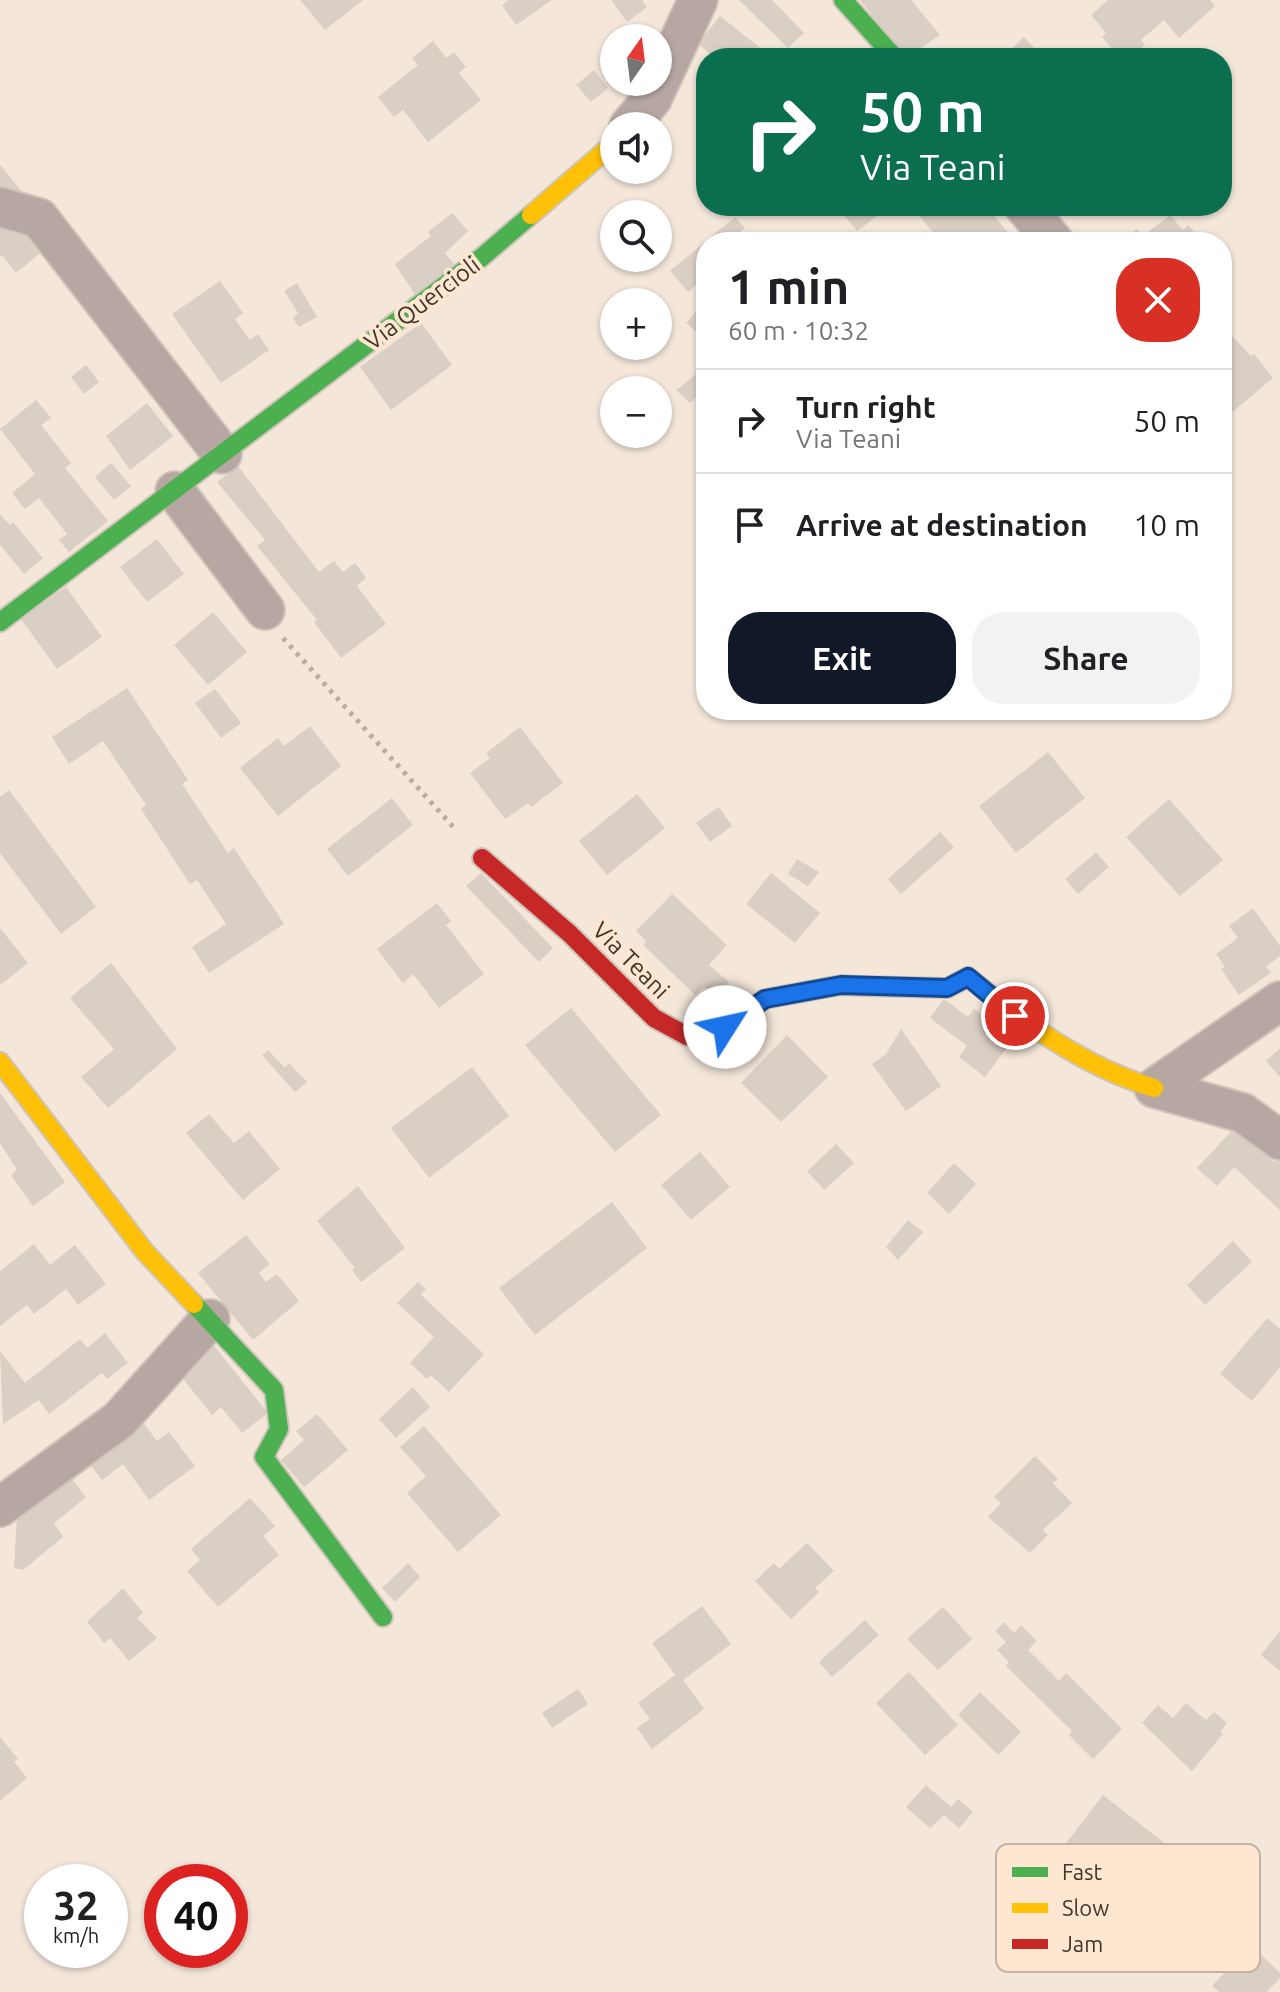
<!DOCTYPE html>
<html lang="en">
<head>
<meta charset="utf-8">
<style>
  :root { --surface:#fff; --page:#f2f2f2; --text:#202124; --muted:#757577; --line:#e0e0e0; --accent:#111827 }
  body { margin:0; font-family:Ubuntu,sans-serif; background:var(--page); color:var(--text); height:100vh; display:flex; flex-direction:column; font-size:30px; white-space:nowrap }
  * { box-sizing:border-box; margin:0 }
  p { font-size:26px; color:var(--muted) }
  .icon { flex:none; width:44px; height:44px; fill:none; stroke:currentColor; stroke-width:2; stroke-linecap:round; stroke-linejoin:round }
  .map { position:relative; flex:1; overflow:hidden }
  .side { position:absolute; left:696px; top:232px; width:536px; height:488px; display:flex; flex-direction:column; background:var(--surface); border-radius:32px; box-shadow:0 2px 6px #0004 }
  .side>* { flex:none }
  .guide { position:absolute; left:696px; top:48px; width:536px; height:168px; border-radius:32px; box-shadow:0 2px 6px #0004; background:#0b6e4f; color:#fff; overflow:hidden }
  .needle { width:52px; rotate:14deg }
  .fabs { position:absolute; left:600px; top:24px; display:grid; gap:16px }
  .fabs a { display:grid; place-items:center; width:72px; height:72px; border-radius:50%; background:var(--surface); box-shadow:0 2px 6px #0004; font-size:40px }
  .speed { position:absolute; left:24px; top:1864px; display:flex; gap:16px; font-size:40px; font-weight:700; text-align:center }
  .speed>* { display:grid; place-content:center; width:104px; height:104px; border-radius:50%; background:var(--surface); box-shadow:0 2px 6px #0004; line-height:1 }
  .speed small { font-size:20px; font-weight:400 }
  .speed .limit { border:12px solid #d22; background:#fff; color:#111 }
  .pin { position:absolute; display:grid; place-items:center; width:68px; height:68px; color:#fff; margin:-34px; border:4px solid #fff; border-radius:50%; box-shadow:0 2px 8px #0007 }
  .me { position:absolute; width:88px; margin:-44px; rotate:55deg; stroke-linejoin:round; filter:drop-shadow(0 0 6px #0008) }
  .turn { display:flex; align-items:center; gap:28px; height:168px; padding:0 32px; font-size:36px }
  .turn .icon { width:104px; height:104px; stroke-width:2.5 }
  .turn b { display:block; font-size:56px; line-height:68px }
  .round { display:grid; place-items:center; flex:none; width:84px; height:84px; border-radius:32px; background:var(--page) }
  .head { display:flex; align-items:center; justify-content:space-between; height:136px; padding:0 32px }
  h1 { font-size:48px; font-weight:700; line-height:60px }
  .cta { display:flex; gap:16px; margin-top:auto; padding:16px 32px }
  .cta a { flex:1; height:92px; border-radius:32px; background:var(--accent); color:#fff; font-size:32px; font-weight:700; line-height:92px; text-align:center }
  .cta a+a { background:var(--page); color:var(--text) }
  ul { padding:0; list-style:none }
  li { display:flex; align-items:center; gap:24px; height:104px; padding:0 32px; border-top:2px solid var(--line) }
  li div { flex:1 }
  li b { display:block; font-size:30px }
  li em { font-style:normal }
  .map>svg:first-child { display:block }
  .building { fill:#dacfc4 }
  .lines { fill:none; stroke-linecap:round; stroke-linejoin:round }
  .street-casing { stroke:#cec4b9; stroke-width:42 }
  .fast-casing { stroke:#cec4b9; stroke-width:22 }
  .slow-casing { stroke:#cec4b9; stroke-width:22 }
  .jam-casing { stroke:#cec4b9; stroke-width:22 }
  .path { stroke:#b8aca5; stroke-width:5; stroke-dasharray:4 6; stroke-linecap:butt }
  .street { stroke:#b6a7a2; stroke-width:38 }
  .fast { stroke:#4caf50; stroke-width:18 }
  .slow { stroke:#ffc107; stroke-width:18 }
  .jam { stroke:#c62828; stroke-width:18 }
  .route-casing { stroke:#114b97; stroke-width:20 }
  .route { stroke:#1a73e8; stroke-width:14 }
  .labels { text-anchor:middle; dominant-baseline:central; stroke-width:8; stroke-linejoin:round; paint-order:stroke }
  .street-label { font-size:24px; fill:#41362b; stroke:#fee6d0 }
  .key { fill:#fee6d0; stroke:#c5b19e; stroke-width:2 }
  .key-label { font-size:22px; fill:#41362b }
</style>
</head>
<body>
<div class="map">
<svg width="1280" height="1992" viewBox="0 0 1280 1992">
  <rect width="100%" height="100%" fill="#f4e7da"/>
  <g class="building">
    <polygon points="300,0 363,0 325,30"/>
    <polygon points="509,0 552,0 516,25 502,5"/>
    <polygon points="611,0 642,0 647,7 627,22"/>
    <polygon points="739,0 772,0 804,33 788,48"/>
    <polygon points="860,0 911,0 940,35 906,58"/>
    <polygon points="1108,0 1210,0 1215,6 1179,38 1164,20 1141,40 1145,45 1130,58 1121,58 1102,37 1106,33 1091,15"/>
    <polygon points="720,16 763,50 757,58 715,58 698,44"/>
    <polygon points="1024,37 1043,58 990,58 997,51 1003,57"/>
    <polygon points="433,41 446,58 454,52 466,67 459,73 481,100 428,142 403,110 394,117 378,97 418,65 412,58"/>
    <polygon points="594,70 608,88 591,102 576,85"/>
    <polygon points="0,165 29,200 0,200"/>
    <polygon points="837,206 870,206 877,216 857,231"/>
    <polygon points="923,206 986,206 1016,242 941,242 916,212"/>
    <polygon points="452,213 468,231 445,253 454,264 416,296 395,264 431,236 428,232"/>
    <polygon points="1170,215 1183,230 1188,225 1202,242 1120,242 1137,229 1143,236"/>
    <polygon points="735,217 745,228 732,238 735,242 706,242 706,277 688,292 670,271"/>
    <polygon points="0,220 32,234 44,250 16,273 2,255 0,256"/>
    <polygon points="220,281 243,313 235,319 250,340 258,334 269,350 221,383 172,314"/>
    <polygon points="297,283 317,317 299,327 293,318 298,313 284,291"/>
    <polygon points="700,307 706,313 706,340 686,323"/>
    <polygon points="421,323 452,365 391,410 360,367"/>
    <polygon points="1230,334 1251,356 1254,354 1273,378 1224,419 1222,342"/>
    <polygon points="86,365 99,382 84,394 71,377"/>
    <polygon points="700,371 706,378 706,388 690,403 676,390"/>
    <polygon points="36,400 51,418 41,425 71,463 65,468 108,521 69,552 59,540 67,534 39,498 25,509 12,493 35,474 0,429"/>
    <polygon points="147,403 173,436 130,470 106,436"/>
    <polygon points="111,463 131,486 114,500 95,477"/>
    <polygon points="238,466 319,572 334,561 343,572 355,563 366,578 357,586 386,624 341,658 314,622 317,620 257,546 265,540 217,482"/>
    <polygon points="0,514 10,525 13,522 43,558 24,574 0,545"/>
    <polygon points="157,539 184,574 147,602 120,567"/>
    <polygon points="66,587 102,637 57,669 21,619"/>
    <polygon points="213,612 247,652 208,685 174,645"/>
    <polygon points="127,688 188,780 182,784 228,853 234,848 284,924 209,973 192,947 226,924 197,880 190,884 141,809 146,805 103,741 69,764 52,737"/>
    <polygon points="215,689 241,723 221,738 195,703"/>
    <polygon points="310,726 341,766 278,816 240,768 278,738 284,746"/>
    <polygon points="520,727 563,783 531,807 528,803 505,819 470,773 490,758 486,753"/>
    <polygon points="1048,752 1085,798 1016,853 979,806"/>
    <polygon points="9,790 96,907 61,934 0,853 0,797"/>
    <polygon points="637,794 665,828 607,875 579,841"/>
    <polygon points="392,798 413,825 348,876 327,849"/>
    <polygon points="1169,799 1223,860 1180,896 1126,837"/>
    <polygon points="719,807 732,826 710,842 696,823"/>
    <polygon points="940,832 954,847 901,894 888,879"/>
    <polygon points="1096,852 1109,867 1078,894 1065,879"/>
    <polygon points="797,859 819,872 808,886 788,874"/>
    <polygon points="481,873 553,948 539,962 466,886"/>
    <polygon points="771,873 820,913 795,943 746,904"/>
    <polygon points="672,894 727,945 709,965 729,982 715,997 704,986 695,995 643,945 646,941 636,931"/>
    <polygon points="437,903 451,921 446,925 484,974 439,1008 413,974 403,983 377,949"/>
    <polygon points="1253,908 1280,946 1280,956 1266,967 1271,973 1239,995 1221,969 1225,967 1216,954 1238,938 1229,926"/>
    <polygon points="0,928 28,963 0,985"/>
    <polygon points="111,963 177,1049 108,1108 81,1077 114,1049 70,998"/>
    <polygon points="944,999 968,1017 974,1009 1001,1029 995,1037 1008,1046 985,1077 959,1057 967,1046 930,1018"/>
    <polygon points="571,1008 661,1115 615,1152 525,1045"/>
    <polygon points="901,1029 941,1086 906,1111 872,1064 886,1054"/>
    <polygon points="787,1035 828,1077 781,1122 741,1083"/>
    <polygon points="1280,1048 1280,1077 1266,1061"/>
    <polygon points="268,1050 285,1068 289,1063 307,1082 295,1092 262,1055"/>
    <polygon points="472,1067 509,1116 429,1178 391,1128"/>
    <polygon points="0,1093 65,1182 33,1206 11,1175 17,1170 0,1143"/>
    <polygon points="209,1114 234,1143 249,1131 280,1169 243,1200 186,1133"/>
    <polygon points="1236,1126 1274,1162 1280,1159 1280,1210 1234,1167 1217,1186 1197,1168"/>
    <polygon points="836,1144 854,1163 824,1190 807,1171"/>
    <polygon points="700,1152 730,1187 691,1220 661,1185"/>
    <polygon points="954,1163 976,1184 949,1214 927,1193"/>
    <polygon points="358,1186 405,1248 361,1282 352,1270 355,1268 317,1221"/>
    <polygon points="612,1202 647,1248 535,1335 499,1288"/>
    <polygon points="908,1220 923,1232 898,1260 886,1247"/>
    <polygon points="246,1235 270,1264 259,1273 266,1282 277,1274 299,1301 253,1340 198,1273"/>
    <polygon points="1233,1241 1252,1262 1205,1305 1187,1285"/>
    <polygon points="34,1244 50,1265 75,1245 106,1284 78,1305 66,1289 34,1314 27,1305 0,1326 0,1271"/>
    <polygon points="418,1282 426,1289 421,1295 484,1354 449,1392 431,1375 427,1379 410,1363 434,1337 397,1303"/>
    <polygon points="1267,1318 1280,1329 1280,1367 1252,1401 1220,1374"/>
    <polygon points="105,1333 128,1363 107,1379 102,1373 49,1414 39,1400 3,1424 0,1351 25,1383 80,1339 87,1348"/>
    <polygon points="211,1342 268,1413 242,1433 221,1407 212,1415 176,1370"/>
    <polygon points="413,1387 430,1407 396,1438 379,1419"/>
    <polygon points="137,1414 157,1441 169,1432 195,1466 149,1500 123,1464 102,1480 83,1455"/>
    <polygon points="317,1414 348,1450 304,1487 281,1460 304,1440 296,1431"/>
    <polygon points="424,1426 501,1515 458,1552 407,1493 426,1476 400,1447"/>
    <polygon points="1035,1456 1058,1479 1053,1483 1072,1503 1043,1530 1048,1535 1030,1553 988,1517 1001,1503 994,1497"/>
    <polygon points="67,1473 86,1497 54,1523 63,1537 23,1570 14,1568 17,1516"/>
    <polygon points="250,1498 275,1526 263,1536 279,1555 218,1607 187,1571 200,1560 191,1549"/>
    <polygon points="807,1543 834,1571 815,1588 819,1592 791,1619 755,1581 774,1563 779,1569"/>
    <polygon points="408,1563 420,1577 395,1602 382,1588"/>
    <polygon points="123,1588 143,1613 137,1618 157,1638 129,1661 110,1638 104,1643 87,1622"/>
    <polygon points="702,1606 731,1644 683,1680 704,1709 652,1749 637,1728 650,1719 638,1703 675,1675 652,1643"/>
    <polygon points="943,1607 972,1639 938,1670 907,1639"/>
    <polygon points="865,1620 879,1635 832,1677 819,1662"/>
    <polygon points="1004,1622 1014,1633 1021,1625 1037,1641 1028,1650 1059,1681 1066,1673 1122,1729 1093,1759 1069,1735 1072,1731 1006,1666 1009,1662 997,1650 1006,1642 995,1631"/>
    <polygon points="1280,1631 1280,1671 1261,1655"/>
    <polygon points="909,1672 958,1725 925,1755 876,1703"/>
    <polygon points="578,1689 588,1704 552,1728 542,1713"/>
    <polygon points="980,1692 1021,1732 998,1755 958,1715"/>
    <polygon points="1186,1703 1206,1720 1214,1712 1227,1723 1220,1732 1223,1734 1192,1771 1142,1723 1158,1705 1173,1718"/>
    <polygon points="0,1737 18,1759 14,1762 27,1778 0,1801"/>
    <polygon points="926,1785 951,1807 958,1799 973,1812 959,1828 944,1815 930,1828 906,1807"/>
    <polygon points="1103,1795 1172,1849 1132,1899 1064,1846"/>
    <polygon points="1231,1916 1258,1934 1251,1945 1280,1973 1280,1978 1266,1992 1219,1992 1212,1986 1238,1959 1217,1938"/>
  </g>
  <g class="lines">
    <g class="street-casing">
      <g id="street">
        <polyline points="629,126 652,99 698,0"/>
        <polyline points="1024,206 1054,242"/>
        <polyline points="0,207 39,218 222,454"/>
        <polyline points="175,491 265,610"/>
        <polyline points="1280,1001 1154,1088 1243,1113 1280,1140"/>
        <polyline points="0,1507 119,1420 210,1319"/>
      </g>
    </g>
    <g class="fast-casing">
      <g id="fast">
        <polyline points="843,0 895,58"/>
        <polyline points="0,622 482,257 531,215"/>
        <polyline points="194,1304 274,1390 279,1429 264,1457 383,1617"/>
      </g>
    </g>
    <g class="slow-casing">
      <g id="slow">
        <polyline points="531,215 614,143"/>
        <path d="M 861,986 L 947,988 L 968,977 C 1026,1024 1082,1066 1154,1088"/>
        <polyline points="0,1062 145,1252 194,1304"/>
      </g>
    </g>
    <g class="jam-casing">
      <polyline id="jam" points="482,858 570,934 654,1018 687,1036 708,1037 765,999 841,985 861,986"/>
    </g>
    <polyline class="path" points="283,638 456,830"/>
    <use href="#street" class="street"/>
    <use href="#fast" class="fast"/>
    <use href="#slow" class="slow"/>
    <use href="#jam" class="jam"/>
  </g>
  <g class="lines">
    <g class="route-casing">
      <polyline id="route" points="725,1027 765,999 841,985 947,988 968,977 1015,1016"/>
    </g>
    <use href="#route" class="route"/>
  </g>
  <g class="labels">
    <g class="street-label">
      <text transform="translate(422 303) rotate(-37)">Via Quercioli</text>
      <text transform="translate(631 960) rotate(45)">Via Teani</text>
    </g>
  </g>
  <rect x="996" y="1844" width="264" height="128" rx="12" class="key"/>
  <rect x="1012" y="1867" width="36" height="10" fill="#4caf50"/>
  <rect x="1012" y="1903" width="36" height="10" fill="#ffc107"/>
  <rect x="1012" y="1939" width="36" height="10" fill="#c62828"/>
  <g class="key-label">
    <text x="1062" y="1880">Fast</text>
    <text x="1062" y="1916">Slow</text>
    <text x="1062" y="1952">Jam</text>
  </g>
</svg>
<div class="fabs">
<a><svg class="needle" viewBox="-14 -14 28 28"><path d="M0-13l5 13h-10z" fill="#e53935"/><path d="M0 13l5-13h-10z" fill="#757577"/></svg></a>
<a><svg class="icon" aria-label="sound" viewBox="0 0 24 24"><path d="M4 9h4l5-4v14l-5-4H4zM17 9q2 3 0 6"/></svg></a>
<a><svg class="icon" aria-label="search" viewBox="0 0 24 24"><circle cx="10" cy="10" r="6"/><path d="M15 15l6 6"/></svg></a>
<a>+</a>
<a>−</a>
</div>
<div class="speed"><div>32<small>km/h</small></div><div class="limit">40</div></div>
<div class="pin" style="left:1015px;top:1016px;background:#d93025"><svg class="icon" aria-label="arrive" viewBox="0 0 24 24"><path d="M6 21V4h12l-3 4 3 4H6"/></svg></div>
<svg class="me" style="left:725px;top:1027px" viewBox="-20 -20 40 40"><circle r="19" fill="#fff"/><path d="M0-13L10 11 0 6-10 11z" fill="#1a73e8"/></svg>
<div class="guide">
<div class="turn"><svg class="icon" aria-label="right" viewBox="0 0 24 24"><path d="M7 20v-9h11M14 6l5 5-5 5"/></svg><div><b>50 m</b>Via Teani</div></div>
</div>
<section class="side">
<div class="head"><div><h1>1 min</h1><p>60 m · 10:32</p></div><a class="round" style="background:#d93025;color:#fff"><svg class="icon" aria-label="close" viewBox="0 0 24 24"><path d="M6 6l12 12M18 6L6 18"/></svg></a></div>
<ul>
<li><svg class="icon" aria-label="right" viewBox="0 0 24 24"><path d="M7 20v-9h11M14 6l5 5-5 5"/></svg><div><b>Turn right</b><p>Via Teani</p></div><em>50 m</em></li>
<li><svg class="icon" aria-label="arrive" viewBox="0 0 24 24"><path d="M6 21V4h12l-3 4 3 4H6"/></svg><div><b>Arrive at destination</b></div><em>10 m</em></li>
</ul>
<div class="cta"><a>Exit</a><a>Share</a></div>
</section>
</div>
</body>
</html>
